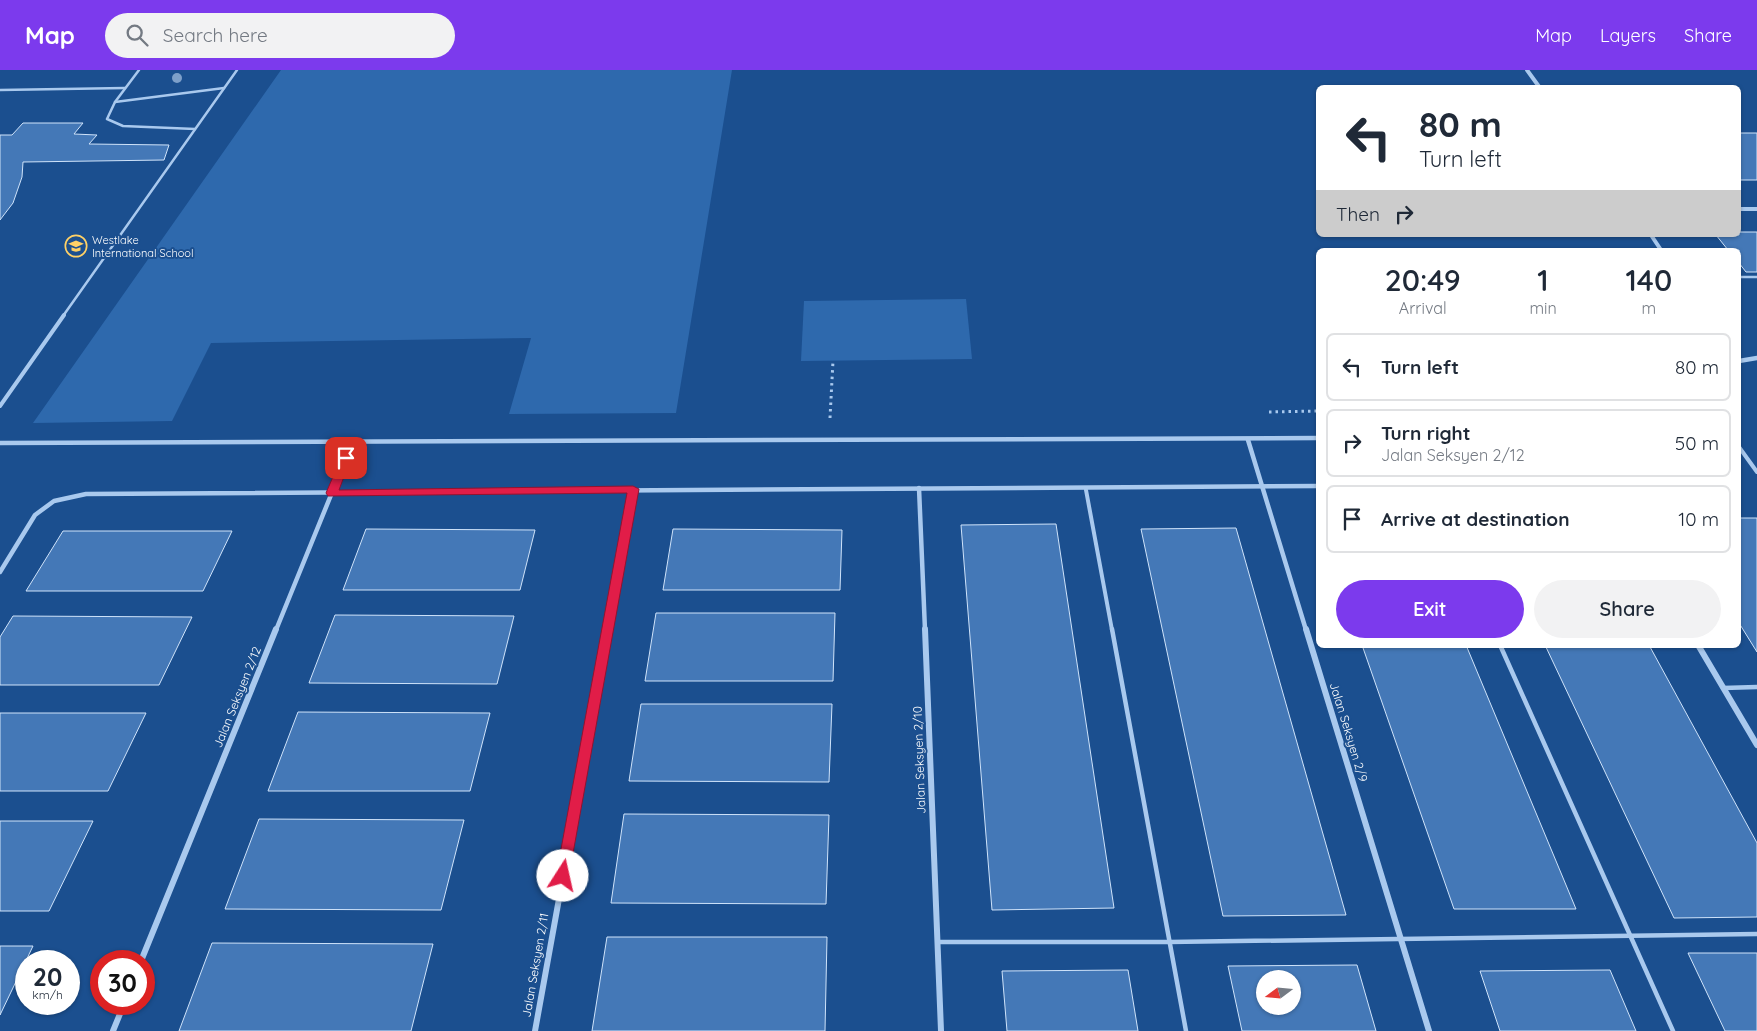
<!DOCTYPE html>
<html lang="en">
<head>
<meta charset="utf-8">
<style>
  :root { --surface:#fff; --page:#f2f2f3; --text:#1f2937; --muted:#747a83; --line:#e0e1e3; --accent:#7c3aed }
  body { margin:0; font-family:Quicksand,sans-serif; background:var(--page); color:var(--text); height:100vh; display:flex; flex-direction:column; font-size:19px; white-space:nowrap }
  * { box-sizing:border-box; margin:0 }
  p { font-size:16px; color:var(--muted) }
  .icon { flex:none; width:28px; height:28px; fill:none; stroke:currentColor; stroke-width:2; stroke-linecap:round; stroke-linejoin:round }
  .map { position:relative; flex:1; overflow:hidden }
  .side { position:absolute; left:1316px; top:178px; width:425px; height:400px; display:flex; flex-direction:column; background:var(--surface); border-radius:8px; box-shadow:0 1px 4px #0004 }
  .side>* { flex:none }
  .top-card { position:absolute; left:1316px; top:15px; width:425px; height:152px; border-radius:8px; box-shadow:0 1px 4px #0004; background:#fff; color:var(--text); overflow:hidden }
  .needle { width:32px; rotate:254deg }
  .tools { position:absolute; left:1256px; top:900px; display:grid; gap:10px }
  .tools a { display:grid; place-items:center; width:45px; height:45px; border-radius:50%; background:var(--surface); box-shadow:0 1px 4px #0004; font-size:25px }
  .speed { position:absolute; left:15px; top:880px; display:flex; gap:10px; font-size:25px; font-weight:700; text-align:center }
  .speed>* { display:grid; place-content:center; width:65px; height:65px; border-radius:50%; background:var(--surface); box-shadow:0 1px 4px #0004; line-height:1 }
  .speed small { font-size:12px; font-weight:400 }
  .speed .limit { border:8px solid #d22; background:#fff; color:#111 }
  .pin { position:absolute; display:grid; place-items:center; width:42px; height:42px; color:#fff; margin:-21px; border-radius:10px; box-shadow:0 2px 8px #0006 }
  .me { position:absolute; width:55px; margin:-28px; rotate:10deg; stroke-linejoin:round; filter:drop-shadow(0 0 4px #0008) }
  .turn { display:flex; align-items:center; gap:18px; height:105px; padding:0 20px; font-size:22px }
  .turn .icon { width:65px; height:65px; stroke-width:2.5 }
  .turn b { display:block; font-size:35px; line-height:42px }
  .then { display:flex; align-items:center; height:48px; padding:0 20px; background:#0003; gap:10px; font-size:19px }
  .eta { display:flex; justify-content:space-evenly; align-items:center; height:85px; text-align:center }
  .eta b { font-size:30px; font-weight:600; line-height:35px }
  .cta { display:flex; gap:10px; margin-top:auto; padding:10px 20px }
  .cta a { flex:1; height:58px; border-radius:30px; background:var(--accent); color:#fff; font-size:20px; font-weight:600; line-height:58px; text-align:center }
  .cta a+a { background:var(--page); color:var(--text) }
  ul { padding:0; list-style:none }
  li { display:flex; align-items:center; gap:15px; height:68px; margin:0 10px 8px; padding:0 10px; border:2px solid var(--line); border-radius:8px }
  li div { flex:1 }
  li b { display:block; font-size:19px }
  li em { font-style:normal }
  header { display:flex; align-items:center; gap:30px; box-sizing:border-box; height:70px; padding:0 25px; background:var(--accent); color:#fff }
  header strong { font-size:24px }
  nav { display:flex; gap:28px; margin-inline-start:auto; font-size:18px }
  .search { width:350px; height:45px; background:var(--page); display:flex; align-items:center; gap:12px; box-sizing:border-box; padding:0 18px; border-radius:28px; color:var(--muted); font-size:19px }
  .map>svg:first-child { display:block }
  .green { fill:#2e69ad }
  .building { fill:#4478b7; stroke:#cfe3fa; fill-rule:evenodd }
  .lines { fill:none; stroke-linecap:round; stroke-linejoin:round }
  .path { stroke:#a9c9ee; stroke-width:3; stroke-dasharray:2.5 4; stroke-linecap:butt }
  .service-far2 { stroke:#a9c9ee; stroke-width:2.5 }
  .service-far1 { stroke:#a9c9ee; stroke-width:4 }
  .service { stroke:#a9c9ee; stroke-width:4.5 }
  .minor-far2 { stroke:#a9c9ee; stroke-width:4 }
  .minor-far1 { stroke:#a9c9ee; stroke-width:4.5 }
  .minor { stroke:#a9c9ee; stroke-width:6 }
  .tree { fill:#7ea0ca }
  .route { fill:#e11d48; stroke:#92132f }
  .labels { text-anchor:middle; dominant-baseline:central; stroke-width:4; stroke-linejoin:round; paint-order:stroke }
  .far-poi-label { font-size:11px; fill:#fff; stroke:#1b4f8f; text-anchor:start }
  .street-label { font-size:12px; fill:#fff; stroke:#1b4f8f }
</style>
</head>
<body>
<header>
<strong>Map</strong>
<div class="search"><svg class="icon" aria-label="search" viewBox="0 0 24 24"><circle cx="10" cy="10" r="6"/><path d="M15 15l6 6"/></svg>Search here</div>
<nav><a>Map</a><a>Layers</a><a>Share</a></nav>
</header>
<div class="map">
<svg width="1757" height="961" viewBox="0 0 1757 961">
  <rect width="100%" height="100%" fill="#1b4f8f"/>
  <g class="green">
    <polygon points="281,0 732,0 676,343 509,344 531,268 211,273 172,351 33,353"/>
    <polygon points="966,229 972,289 801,291 804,231"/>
  </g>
  <g class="building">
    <polygon points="23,53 83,53 74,64 97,65 89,74 169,75 164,90 23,92 22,107 13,133 0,150 0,65 12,65"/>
    <rect x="1739" y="63" width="18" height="47"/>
    <polygon points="1739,162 1757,162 1757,202 1746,202 1739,193 1739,180 1728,180 1716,165 1739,165"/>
    <polygon points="1739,448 1757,448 1757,582 1739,553"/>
    <polygon points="1056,454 1114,838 992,840 961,455"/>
    <polygon points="1236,458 1346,845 1223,846 1141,459"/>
    <polygon points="366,459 535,460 520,520 343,520"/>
    <polygon points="673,459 842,460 840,520 663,520"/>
    <polygon points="63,461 232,461 203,521 26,521"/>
    <polygon points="656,543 835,543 833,611 645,611"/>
    <polygon points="335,545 514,546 497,614 309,613"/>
    <polygon points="13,546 192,547 159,615 0,615 0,567"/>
    <polygon points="1362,575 1466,575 1576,839 1454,839"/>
    <polygon points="1545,575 1649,575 1757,773 1757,847 1674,848"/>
    <polygon points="641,634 832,634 829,712 629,711"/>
    <polygon points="298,642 490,643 470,721 268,721"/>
    <polygon points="0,643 146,643 108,721 0,721"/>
    <polygon points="624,744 829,745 826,834 611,833"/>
    <polygon points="259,749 464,750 441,840 225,839"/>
    <polygon points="0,751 93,751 49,841 0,841"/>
    <polygon points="607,867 827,867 825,961 592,961"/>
    <polygon points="212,873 433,874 411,961 179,961"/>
    <polygon points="0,876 33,876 0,945"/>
    <polygon points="1688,883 1757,883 1757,961 1725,961"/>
    <path d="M 1357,895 L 1376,961 L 1242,961 L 1228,896 ZM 1265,909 L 1292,909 L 1292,936 L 1265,936 Z"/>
    <polygon points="1128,900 1138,961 1007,961 1002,901"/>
    <polygon points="1610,900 1636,961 1500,961 1480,901"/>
  </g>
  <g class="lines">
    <g class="path">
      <polyline points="1269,342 1319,341"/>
      <polyline points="830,348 833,291"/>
    </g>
    <g class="service-far2">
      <polyline points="139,0 115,32 107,49 123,56 195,59"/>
      <polyline points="0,20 125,18"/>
      <polyline points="115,32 224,18"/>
      <polyline points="1739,207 1757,207"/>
      <polyline points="63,246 237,0"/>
    </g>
    <g class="service-far1">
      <polyline points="0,336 64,245"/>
      <polyline points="1739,377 1757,402"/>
      <polyline points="1086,420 1112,560"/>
    </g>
    <g class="service">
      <polyline points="1112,559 1186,961"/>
      <polyline points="1500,575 1673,961"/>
      <polyline points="1723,618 1757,617"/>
      <polyline points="938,872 1169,872 1757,864"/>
    </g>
    <g class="minor-far2">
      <polyline points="1527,0 1540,18"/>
      <polyline points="1739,139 1757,139"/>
      <polyline points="1651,165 1661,180"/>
    </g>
    <g class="minor-far1">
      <polyline points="1739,291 1757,288"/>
      <polyline points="1248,370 1306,560"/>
      <polyline points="0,373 1319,368"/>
      <polyline points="919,418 925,560"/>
      <polyline points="0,502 35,445 54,431 86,424 1319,416"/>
      <polyline points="276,560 353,371"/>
      <polyline points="607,560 633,419"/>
    </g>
    <g class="minor">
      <polyline points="925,559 941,961"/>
      <polyline points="1306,559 1429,961"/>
      <polyline points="1698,575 1757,675"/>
      <polyline points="141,891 276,559"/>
      <polyline points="113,961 124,934"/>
      <polyline points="535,961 608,559"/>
    </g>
  </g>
  <circle class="tree" cx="177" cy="8" r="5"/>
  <polygon class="route" points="346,385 351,388 339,420 633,416 639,419 568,811 563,812 558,811 556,806 627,423 328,426 326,423 341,388"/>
  <defs>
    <g id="school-ring" transform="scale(1.125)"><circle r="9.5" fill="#1b4f8f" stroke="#ffd166" stroke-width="1.5"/><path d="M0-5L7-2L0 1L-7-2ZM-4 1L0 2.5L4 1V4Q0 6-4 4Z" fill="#ffd166"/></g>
  </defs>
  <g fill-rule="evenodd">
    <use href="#school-ring" x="76" y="176"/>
  </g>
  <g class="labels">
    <g class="far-poi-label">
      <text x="92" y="170">Westlake<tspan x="92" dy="13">International School</tspan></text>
    </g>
    <g class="street-label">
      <text transform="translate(237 627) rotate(-68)">Jalan Seksyen 2/12</text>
      <text transform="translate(1349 662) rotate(73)">Jalan Seksyen 2/9</text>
      <text transform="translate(919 690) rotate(-92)">Jalan Seksyen 2/10</text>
      <text transform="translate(535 895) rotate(-80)">Jalan Seksyen 2/11</text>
    </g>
  </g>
</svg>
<div class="tools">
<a><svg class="needle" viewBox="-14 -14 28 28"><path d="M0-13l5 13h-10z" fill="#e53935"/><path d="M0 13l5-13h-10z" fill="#747a83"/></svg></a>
</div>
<div class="speed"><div>20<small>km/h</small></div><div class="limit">30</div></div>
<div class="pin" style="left:346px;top:388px;background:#d93025"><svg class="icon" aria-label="arrive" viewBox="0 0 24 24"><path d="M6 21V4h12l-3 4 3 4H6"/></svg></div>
<svg class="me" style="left:563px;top:806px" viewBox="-20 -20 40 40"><circle r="19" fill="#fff"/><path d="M0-13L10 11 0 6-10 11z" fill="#e11d48"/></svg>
<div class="top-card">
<div class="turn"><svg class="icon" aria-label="left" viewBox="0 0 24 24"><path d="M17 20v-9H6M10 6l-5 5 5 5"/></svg><div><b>80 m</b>Turn left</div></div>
<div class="then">Then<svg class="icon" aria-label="right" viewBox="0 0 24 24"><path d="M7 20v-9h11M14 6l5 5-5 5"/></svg></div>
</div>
<section class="side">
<div class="eta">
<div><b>20:49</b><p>Arrival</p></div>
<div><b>1</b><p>min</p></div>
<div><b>140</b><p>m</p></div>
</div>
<ul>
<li><svg class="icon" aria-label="left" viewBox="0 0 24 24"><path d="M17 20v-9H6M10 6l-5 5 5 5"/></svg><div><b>Turn left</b></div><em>80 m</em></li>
<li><svg class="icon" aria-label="right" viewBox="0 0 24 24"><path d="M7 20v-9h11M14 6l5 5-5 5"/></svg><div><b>Turn right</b><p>Jalan Seksyen 2/12</p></div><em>50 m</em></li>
<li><svg class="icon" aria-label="arrive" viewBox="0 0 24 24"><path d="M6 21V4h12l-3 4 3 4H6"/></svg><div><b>Arrive at destination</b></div><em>10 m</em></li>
</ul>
<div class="cta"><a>Exit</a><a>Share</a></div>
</section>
</div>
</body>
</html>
